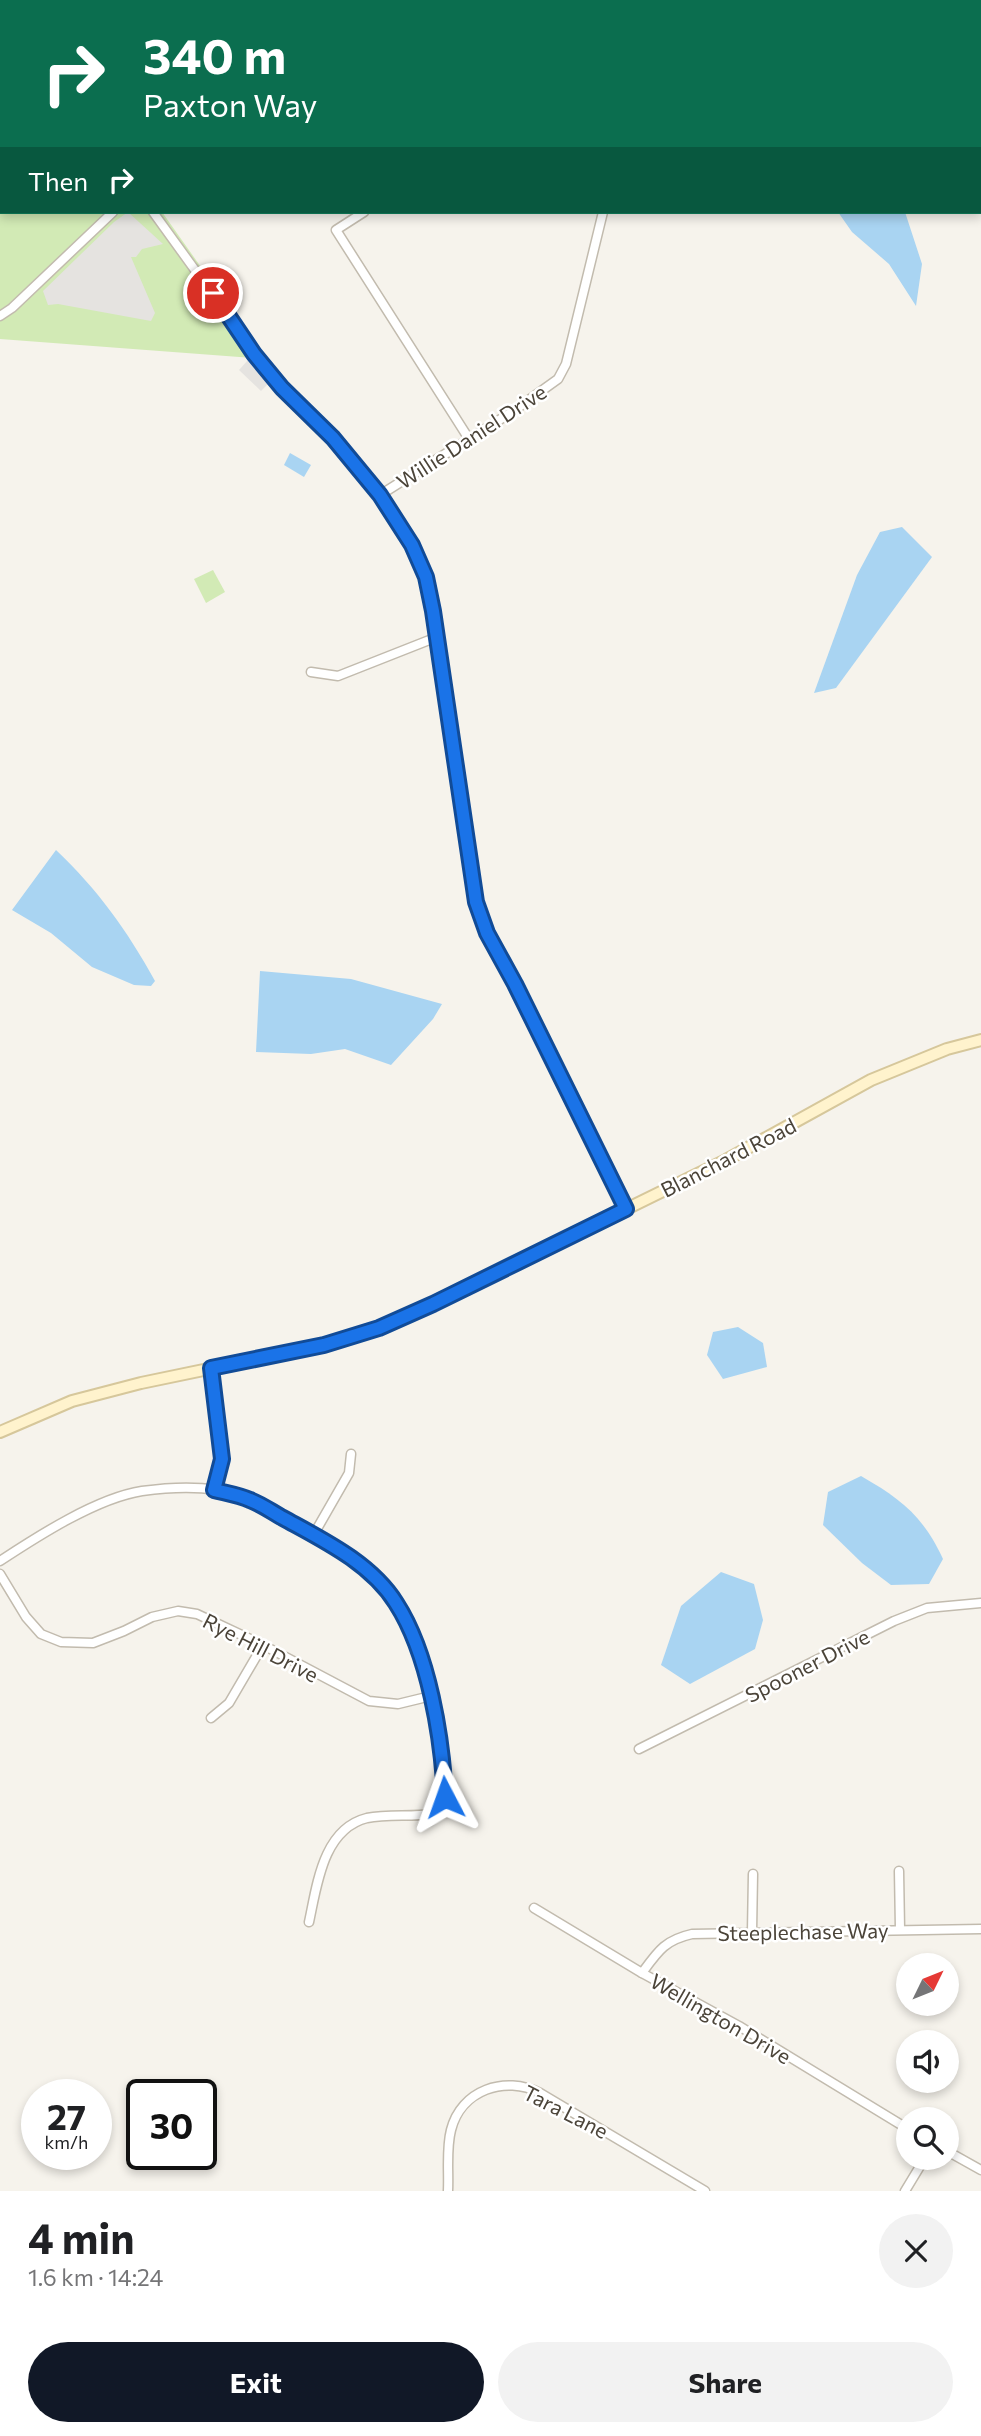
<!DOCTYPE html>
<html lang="en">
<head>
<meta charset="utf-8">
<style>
  :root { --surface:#fff; --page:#f2f2f2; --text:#202124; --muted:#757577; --accent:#111827 }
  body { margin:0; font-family:Commissioner,sans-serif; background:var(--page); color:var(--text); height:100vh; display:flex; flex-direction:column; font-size:26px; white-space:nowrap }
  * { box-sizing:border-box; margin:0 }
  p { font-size:23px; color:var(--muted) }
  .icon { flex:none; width:38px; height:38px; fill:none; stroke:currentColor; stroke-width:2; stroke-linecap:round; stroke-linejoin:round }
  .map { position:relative; height:2191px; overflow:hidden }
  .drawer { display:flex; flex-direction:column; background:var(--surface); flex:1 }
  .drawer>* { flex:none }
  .banner { position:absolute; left:0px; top:0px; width:982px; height:214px; box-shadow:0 4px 10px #0003; background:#0b6e4f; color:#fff; overflow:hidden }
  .needle { width:46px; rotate:47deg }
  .tools { position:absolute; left:896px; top:1953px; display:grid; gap:14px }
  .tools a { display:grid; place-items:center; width:63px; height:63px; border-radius:50%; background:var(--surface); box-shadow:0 4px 10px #0003; font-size:35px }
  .speed { position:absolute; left:21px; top:2079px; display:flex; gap:14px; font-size:35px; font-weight:700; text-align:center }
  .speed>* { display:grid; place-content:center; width:91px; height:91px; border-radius:50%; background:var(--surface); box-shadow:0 4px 10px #0003; line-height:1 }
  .speed small { font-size:18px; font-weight:400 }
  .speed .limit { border:4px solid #111; border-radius:10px; background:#fff; color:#111 }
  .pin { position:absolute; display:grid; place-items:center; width:60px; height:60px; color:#fff; margin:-30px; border:4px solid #fff; border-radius:50%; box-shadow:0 2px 7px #0007 }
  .me { position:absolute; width:77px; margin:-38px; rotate:356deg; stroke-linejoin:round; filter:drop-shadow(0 0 5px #0008) }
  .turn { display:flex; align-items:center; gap:24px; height:147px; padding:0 28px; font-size:32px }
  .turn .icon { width:91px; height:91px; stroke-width:2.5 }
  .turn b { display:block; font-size:49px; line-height:60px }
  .then { display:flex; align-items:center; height:66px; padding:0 28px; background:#0003; gap:14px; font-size:26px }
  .round { display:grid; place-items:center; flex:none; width:74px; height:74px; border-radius:37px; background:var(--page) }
  .head { display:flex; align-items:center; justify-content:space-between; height:119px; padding:0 28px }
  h1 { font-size:42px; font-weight:700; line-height:52px }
  .cta { display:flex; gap:14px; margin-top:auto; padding:14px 28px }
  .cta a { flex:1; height:80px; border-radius:42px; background:var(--accent); color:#fff; font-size:28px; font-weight:700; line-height:80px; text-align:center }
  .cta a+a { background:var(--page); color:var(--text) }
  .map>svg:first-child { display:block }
  .green { fill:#d2eab5 }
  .parking { fill:#e5e3e0 }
  .water { fill:#a9d4f2 }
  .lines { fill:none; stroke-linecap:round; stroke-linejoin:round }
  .street-casing { stroke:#c2bbae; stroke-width:11 }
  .secondary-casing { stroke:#d6c79b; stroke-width:14 }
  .street { stroke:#fff; stroke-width:8 }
  .secondary { stroke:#fff3cd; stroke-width:10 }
  .route-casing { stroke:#114b97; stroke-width:18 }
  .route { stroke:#1a73e8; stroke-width:12 }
  .labels { text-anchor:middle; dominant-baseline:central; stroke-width:5; stroke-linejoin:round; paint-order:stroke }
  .street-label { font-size:21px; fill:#4b4439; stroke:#fff }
</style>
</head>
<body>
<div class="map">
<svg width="981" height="2191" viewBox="0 0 981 2191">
  <rect width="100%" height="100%" fill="#f6f3ec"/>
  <g class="green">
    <polygon points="0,0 154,2 2,2 2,212 162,212 266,359 0,339"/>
    <polygon points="213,570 225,592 206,603 194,579"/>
  </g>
  <g class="parking">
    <polygon points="128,212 163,244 142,249 136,257 131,257 155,313 151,321 58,304 48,305 43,291 114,222"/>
    <polygon points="248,360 271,381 261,391 239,370"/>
  </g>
  <g class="water">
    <polygon points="838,212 905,212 922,264 916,306 889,264 852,232"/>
    <polygon points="290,453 311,465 304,477 284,465"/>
    <polygon points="902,527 932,557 836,688 814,693 857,575 880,532"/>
    <path d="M 56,850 C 98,890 127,930 155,981 L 151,986 L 134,985 L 92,967 L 51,933 L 12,910 Z"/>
    <polygon points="260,971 351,979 442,1004 433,1019 391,1065 345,1049 311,1054 256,1052"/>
    <polygon points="738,1327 763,1343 767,1367 723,1379 707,1355 713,1332"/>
    <path d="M 861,1476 C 901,1499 923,1516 943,1559 L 929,1584 L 891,1585 L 862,1563 L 823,1525 L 828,1492 Z"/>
    <polygon points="721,1572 754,1584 763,1620 755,1649 690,1684 661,1665 681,1606"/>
  </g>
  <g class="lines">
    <g class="street-casing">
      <g id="street">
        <polyline points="563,0 564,2"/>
        <path d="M 153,212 L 268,371 C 287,395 310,415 332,437 C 369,475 406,524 425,574 C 429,586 430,599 433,611 L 476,902 L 487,933 L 515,984 L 626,1209"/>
        <polyline points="364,212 336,230 469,439"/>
        <polyline points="0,316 12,308 113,212"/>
        <polyline points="380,495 512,412 558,379 566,364 603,212"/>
        <polyline points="311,672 338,676 437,637"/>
        <polyline points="210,1368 222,1459 214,1490"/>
        <polyline points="314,1534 349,1473 351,1454"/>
        <path d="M 0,1561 C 38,1536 97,1498 142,1491 C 164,1488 193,1486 216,1490 C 265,1499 370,1561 397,1604 C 422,1644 434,1698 441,1745 C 444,1767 453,1798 432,1814 C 411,1817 388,1814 367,1818 C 323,1829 317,1885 309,1922"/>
        <polyline points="0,1574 26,1617 41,1634 61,1642 93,1643 124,1631 152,1617 178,1611 197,1614 263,1645 369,1701 398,1704 431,1696"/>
        <polyline points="211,1718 229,1703 263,1645"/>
        <polyline points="639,1749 894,1621 927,1608 981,1603"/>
        <polyline points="899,1871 900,1929"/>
        <polyline points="534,1908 642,1973 739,2026 908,2129"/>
        <polyline points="752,1932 753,1874"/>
        <path d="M 642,1973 C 658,1951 665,1940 692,1934 L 981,1929"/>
        <polyline points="947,2151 981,2170"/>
        <path d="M 448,2191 C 449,2172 446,2149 451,2130 C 461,2090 505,2075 540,2093 L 705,2191"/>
        <polyline points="905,2191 925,2158"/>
      </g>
    </g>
    <g class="secondary-casing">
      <polyline id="secondary" points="0,1432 72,1401 141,1383 324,1345 379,1328 433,1304 726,1160 871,1080 947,1049 981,1040"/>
    </g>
    <use href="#street" class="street"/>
    <use href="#secondary" class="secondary"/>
  </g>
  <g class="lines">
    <g class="route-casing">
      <path id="route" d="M 213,293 L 254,354 L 282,388 L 333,438 L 380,495 L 412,545 L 426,577 L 433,611 L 476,902 L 487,933 L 515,984 L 626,1209 L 433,1304 L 379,1328 L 324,1345 L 211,1368 L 222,1459 L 214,1490 C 226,1493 239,1495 250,1500 C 261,1504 272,1512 283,1518 C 323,1540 371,1563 396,1603 C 429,1654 442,1738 445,1797"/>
    </g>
    <use href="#route" class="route"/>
  </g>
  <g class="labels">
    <g class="street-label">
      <text transform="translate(471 436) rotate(-33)">Willie Daniel Drive</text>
      <text transform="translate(728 1157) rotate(-27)">Blanchard Road</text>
      <text transform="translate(261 1647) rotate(27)">Rye Hill Drive</text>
      <text transform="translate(807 1665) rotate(-27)">Spooner Drive</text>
      <text transform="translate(803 1931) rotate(-1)">Steeplechase Way</text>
      <text transform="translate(721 2018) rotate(30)">Wellington Drive</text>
      <text transform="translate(566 2111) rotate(27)">Tara Lane</text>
    </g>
  </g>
</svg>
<div class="tools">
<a><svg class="needle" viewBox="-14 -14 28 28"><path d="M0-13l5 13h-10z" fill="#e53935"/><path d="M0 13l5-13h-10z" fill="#757577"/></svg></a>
<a><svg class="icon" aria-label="sound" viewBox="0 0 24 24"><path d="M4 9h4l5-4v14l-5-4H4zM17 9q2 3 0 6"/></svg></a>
<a><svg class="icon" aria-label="search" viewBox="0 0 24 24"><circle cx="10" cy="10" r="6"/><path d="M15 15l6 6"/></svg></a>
</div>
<div class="speed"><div>27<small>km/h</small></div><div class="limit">30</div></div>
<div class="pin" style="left:213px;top:293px;background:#d93025"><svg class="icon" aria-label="arrive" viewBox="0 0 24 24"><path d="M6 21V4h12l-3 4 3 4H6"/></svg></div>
<svg class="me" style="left:445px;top:1797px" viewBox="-20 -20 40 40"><path d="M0-17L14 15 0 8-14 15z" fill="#1a73e8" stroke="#fff" stroke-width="4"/></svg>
<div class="banner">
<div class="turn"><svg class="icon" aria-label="right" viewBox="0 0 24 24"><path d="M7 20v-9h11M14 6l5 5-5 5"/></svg><div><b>340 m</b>Paxton Way</div></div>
<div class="then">Then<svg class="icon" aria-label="right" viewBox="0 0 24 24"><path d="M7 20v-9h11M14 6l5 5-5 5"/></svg></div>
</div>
</div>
<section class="drawer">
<div class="head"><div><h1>4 min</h1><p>1.6 km · 14:24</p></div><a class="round"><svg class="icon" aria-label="close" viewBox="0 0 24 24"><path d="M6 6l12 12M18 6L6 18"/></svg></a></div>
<div class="cta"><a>Exit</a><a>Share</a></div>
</section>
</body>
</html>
